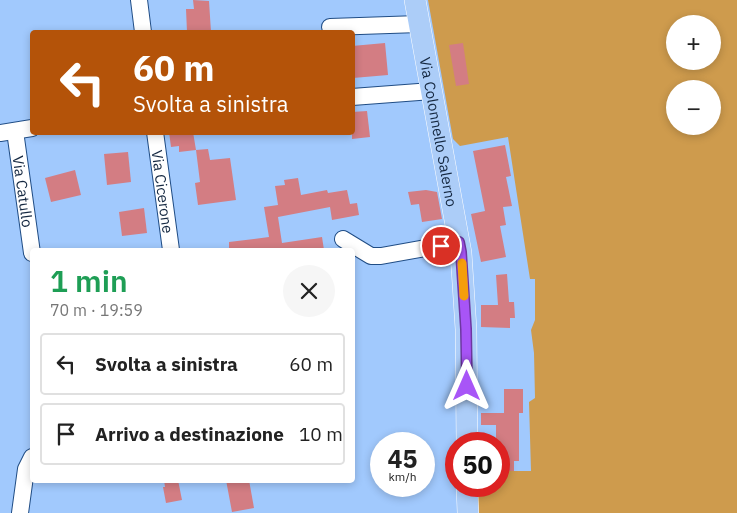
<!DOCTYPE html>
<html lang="it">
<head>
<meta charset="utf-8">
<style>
  :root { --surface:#fff; --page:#f6f6f6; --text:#222; --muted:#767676; --line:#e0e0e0 }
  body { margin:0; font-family:"IBM Plex Sans",sans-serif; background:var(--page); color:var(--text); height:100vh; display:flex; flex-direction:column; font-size:19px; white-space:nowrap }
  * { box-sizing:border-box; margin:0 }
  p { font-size:16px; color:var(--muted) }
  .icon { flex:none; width:28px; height:28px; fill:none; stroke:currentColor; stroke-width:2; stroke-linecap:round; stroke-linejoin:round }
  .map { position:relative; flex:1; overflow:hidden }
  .sheet { position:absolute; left:30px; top:248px; width:325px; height:235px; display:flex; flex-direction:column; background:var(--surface); border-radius:5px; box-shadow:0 2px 8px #0003 }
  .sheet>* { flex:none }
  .hud { position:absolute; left:30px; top:30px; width:325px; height:105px; border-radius:5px; box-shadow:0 2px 8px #0003; background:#b45309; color:#fff; overflow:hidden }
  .buttons { position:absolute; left:666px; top:15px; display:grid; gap:10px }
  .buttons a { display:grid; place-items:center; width:55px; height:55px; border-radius:50%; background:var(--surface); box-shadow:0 2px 8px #0003; font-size:25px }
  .speed { position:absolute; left:370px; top:432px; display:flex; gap:10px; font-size:25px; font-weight:700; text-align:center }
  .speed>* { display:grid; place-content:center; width:65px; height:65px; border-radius:50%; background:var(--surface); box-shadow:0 2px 8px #0003; line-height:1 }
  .speed small { font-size:12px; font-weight:400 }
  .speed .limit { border:8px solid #d22; background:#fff; color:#111 }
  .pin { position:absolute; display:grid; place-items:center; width:42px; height:42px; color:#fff; margin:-21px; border:2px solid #fff; border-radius:50%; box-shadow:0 1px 5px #0007 }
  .me { position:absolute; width:55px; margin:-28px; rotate:0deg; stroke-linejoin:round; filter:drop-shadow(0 0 4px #0008) }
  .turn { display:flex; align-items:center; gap:18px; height:105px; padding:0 20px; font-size:22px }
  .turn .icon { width:65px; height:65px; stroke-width:2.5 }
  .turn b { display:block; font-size:35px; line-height:42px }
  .round { display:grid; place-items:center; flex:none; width:52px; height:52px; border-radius:26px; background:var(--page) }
  .overview { display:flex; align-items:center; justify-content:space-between; height:85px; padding:0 20px }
  h1 { font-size:30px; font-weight:600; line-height:38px; color:#1e9e55 }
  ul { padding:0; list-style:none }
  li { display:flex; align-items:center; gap:15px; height:62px; margin:0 10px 8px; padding:0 10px; border:2px solid var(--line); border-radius:5px }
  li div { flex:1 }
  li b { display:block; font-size:19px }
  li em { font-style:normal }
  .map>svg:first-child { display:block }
  .green { fill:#ce9b4d; fill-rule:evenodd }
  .building { fill:#d37d83 }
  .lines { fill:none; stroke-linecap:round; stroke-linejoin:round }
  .minor-casing { stroke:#204d85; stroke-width:18 }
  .major-casing { stroke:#fff; stroke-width:22 }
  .minor { stroke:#fff; stroke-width:16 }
  .major { stroke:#accdf8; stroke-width:21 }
  .route-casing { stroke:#6d37a1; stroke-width:12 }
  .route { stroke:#a855f7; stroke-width:9 }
  .slow { stroke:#f59e0b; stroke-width:9 }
  .labels { text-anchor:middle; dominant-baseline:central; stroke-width:4; stroke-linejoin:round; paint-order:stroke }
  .street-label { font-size:15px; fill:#152841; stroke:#b8d5fd }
</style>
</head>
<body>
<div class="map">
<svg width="737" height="513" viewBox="0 0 737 513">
  <rect width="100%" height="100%" fill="#a1c9fd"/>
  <path class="green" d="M 428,0 L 737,0 L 737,513 L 476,513 L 475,486 L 499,486 L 499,471 L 531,471 L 529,402 L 535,398 L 534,353 L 531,330 L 535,320 L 535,279 L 530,279 L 508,137 L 460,146 L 453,139 ZM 675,24 L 712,24 L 712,61 L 675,61 ZM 675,89 L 712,89 L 712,126 L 675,126 Z"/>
  <g class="building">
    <polygon points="193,0 209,1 211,32 187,32 186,9 194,9"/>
    <polygon points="385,43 388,75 353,78 352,46"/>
    <polygon points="463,43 469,84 456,86 449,45"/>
    <polygon points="367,111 370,137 352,139 352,112"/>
    <polygon points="169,132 193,132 196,150 179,152 179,146 171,147"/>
    <polygon points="505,145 511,176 506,177 512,206 503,207 506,225 500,226 506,257 481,262 471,214 485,211 473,151"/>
    <polygon points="208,149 210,160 230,158 236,200 198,205 195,183 200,182 196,150"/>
    <polygon points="128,152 131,182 107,185 104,154"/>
    <polygon points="75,170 81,195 51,202 45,178"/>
    <polygon points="298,178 301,195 327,190 328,193 347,190 350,204 357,203 359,215 332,220 330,207 278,217 282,243 322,237 324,250 229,250 229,242 269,237 264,207 278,205 275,186 285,185 284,180"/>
    <polygon points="426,190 437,192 442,219 422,222 419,204 411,205 408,192"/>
    <polygon points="144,208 147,233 122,236 119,212"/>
    <polygon points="507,274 509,302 514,302 515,318 510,318 510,328 481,327 481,305 498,305 496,275"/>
    <polygon points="504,389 523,389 523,413 519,413 519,461 514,461 514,471 499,471 499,444 496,444 496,425 481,425 481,413 504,413"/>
    <polygon points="164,480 178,480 182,500 166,503 163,487 165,487"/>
    <polygon points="226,480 249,480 254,508 232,512"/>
  </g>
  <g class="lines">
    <g class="minor-casing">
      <g id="minor">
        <polyline points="139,0 143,32"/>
        <polyline points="330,27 419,24"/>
        <polyline points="352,97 432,91"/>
        <path id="s1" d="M 15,131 L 32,253"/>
        <path id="s2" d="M 155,132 L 171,250"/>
        <polyline points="0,133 32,128"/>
        <polyline points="343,239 371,256 381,256 459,242"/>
        <polyline points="20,513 26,469 32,457"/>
      </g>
    </g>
    <g class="major-casing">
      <g id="major">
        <path id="s3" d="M 415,0 L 461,253 L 466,329 L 467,444"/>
        <polyline points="467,486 468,513"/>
      </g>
    </g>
    <use href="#minor" class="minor"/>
    <use href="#major" class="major"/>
  </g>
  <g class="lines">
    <g class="route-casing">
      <polyline id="route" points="441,246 459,242 461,252 466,329 467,386"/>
    </g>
    <use href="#route" class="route"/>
    <polyline class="slow" points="462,263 464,296"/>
  </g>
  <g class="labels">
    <g class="street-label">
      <text stroke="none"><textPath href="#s3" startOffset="134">Via Colonnello Salerno</textPath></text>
      <text stroke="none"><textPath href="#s2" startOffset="60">Via Cicerone</textPath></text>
      <text stroke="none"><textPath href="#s1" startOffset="61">Via Catullo</textPath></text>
    </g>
  </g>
</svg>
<div class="buttons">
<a>+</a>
<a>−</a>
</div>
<div class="speed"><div>45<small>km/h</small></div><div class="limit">50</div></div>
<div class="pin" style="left:441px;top:246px;background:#d93025"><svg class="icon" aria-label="arrive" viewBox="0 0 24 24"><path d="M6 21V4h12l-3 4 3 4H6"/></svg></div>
<svg class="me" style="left:467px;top:386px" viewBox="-20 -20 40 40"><path d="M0-17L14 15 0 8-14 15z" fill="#a855f7" stroke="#fff" stroke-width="4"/></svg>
<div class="hud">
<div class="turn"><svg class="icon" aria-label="left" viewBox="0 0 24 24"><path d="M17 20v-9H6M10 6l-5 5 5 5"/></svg><div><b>60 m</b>Svolta a sinistra</div></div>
</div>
<section class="sheet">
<div class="overview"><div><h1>1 min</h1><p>70 m · 19:59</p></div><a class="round"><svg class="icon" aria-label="close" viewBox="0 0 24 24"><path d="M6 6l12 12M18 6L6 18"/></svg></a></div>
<ul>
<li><svg class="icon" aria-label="left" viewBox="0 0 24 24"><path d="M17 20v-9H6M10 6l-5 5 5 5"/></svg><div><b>Svolta a sinistra</b></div><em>60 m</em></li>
<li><svg class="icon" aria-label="arrive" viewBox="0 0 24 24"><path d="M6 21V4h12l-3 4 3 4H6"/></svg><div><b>Arrivo a destinazione</b></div><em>10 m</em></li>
</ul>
</section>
</div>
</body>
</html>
